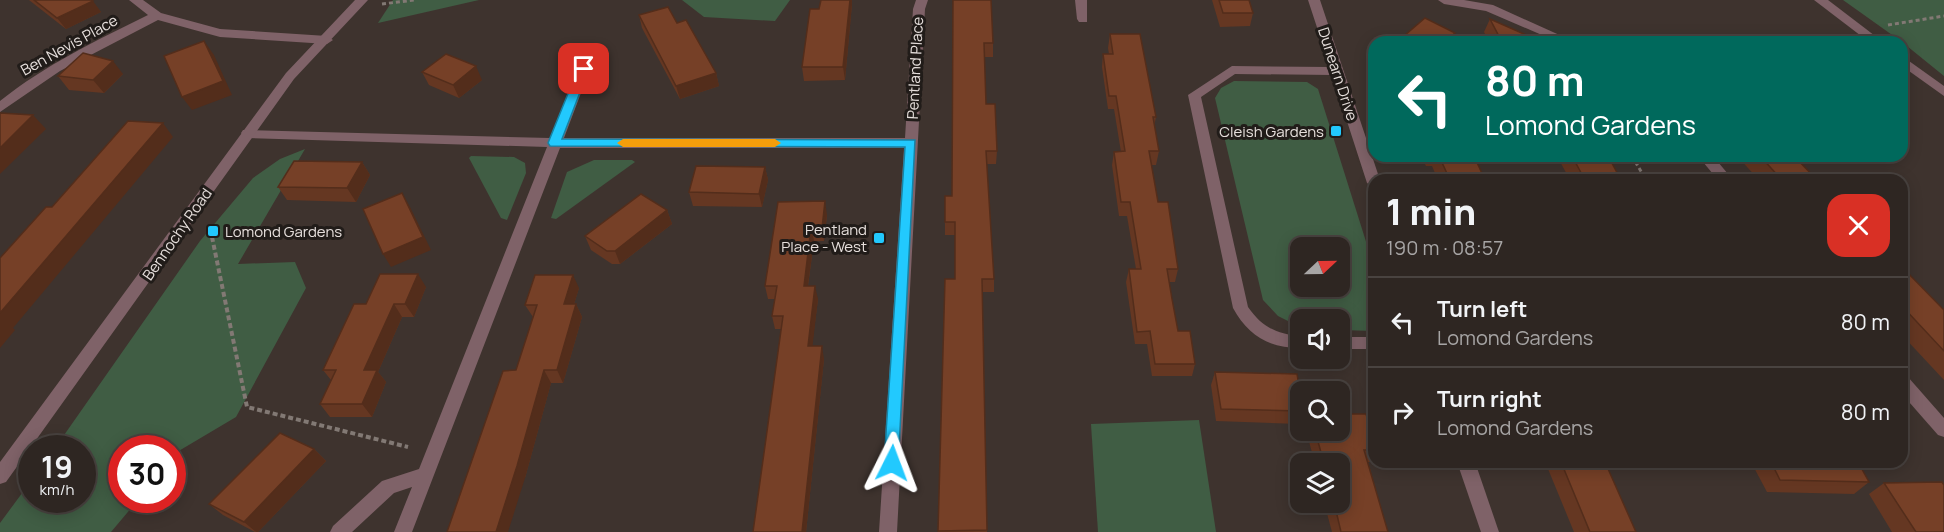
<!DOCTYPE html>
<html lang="en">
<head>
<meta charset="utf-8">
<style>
  :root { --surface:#2e2622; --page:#3a322f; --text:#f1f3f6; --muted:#a7a5a5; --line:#494340 }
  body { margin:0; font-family:Manrope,sans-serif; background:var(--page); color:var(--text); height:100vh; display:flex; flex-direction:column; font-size:22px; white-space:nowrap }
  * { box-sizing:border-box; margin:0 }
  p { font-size:20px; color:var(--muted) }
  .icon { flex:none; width:33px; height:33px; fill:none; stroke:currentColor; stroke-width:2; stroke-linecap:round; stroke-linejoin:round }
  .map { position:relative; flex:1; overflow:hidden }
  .drawer { position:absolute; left:1368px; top:174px; width:540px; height:294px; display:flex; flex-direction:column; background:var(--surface); border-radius:18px; box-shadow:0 3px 15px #0003,0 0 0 2px var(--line) }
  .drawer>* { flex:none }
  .banner { position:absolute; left:1368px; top:36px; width:540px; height:126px; border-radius:18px; box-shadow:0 3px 15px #0003,0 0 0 2px var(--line); background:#00695c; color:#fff; overflow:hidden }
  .needle { width:39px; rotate:68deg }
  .buttons { position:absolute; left:1290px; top:237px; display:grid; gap:12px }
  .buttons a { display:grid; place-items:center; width:60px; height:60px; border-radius:12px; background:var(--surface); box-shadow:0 3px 15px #0003,0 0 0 2px var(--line); font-size:30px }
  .speed { position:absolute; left:18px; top:435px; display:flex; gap:12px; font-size:30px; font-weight:700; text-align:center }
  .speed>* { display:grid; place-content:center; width:78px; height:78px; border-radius:50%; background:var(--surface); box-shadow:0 3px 15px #0003,0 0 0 2px var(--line); line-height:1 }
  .speed small { font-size:15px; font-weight:400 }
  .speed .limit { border:9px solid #d22; background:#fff; color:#111 }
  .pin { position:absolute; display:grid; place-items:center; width:51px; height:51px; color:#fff; margin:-26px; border-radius:12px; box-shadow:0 3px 9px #0006 }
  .me { position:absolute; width:66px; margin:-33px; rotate:3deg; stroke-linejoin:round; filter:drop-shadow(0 0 4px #0008) }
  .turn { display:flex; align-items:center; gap:21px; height:126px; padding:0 18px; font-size:27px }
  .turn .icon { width:78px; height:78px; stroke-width:2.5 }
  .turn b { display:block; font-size:42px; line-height:51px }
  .round { display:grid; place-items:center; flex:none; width:63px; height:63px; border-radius:18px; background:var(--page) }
  .overview { display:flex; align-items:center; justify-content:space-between; height:102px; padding:0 18px }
  h1 { font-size:36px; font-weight:800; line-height:45px }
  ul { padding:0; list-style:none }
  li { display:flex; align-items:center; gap:18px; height:90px; padding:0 18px; border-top:2px solid var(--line) }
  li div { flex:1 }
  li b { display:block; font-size:22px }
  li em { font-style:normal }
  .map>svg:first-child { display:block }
  .green { fill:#405d44; fill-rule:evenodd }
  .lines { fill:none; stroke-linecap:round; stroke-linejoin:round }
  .path-far1 { stroke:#827974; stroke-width:3; stroke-dasharray:4 3; stroke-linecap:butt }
  .path { stroke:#827974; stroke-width:4; stroke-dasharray:5 3; stroke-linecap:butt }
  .service { fill:#7f6268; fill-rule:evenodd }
  .minor { fill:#7f6268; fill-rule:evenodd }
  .tertiary { fill:#7f6268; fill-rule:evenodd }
  .wall { fill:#653722 }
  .shaded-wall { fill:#532d1b }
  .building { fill:#764027; stroke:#532d1b; stroke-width:1.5 }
  .route { fill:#22c9fe; stroke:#1683a5; stroke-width:1.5 }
  .slow { fill:#f59e0b }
  .poi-dot { fill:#22c9fe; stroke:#211c19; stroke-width:2 }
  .labels { text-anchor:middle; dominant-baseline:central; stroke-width:6; stroke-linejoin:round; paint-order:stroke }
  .street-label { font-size:15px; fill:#e6dfdc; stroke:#211c19 }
  .poi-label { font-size:15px; fill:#e6dfdc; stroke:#211c19; text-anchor:end }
</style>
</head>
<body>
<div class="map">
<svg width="1944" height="532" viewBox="0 0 1944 532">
  <rect width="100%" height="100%" fill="#3e332e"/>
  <g class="green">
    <polygon points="393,0 479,0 378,23"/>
    <polygon points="682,0 790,0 775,21 704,17"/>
    <polygon points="1843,0 1944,0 1944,76 1902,42"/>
    <path d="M 1234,81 L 1307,82 L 1318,89 L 1374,267 L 1374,331 L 1340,330 L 1340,320 L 1300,320 L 1300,327 L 1278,316 L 1263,300 L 1215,98 L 1221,88 ZM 1300,248 L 1340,248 L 1340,286 L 1300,286 Z"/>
    <polygon points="305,149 238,264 295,262 306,288 236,417 177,452 173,458 172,448 122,448 122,500 138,500 111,532 0,532 0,523 31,481 32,500 82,500 82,448 55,448 200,241 253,178 280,159"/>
    <polygon points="471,156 514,157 525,163 526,173 507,220 501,218 469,158"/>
    <polygon points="594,160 632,160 635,162 556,219 551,218 567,172"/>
    <polygon points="1199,420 1216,532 1098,532 1091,424"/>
  </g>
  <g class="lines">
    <g class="path-far1">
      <polyline points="382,4 414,0"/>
      <polyline points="1888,25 1944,16"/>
      <polyline points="1632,156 1646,180"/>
      <polyline points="210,227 212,238"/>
    </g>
    <polyline class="path" points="212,237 247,407 408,447"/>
    <polygon class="service" points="1075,0 1087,0 1087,22 1079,22 1077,19"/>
    <g class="minor">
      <path d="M 129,0 L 143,0 L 161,13 L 220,29 L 327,36 L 333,40 L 327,44 L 220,37 L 158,20 L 60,71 L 0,112 L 0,101 C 45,65 97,40 148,15 Z"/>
      <polygon points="916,0 928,0 925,9 897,532 879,532 904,148 560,148 412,532 394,532 412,487 394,493 352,532 330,532 333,526 382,481 419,469 547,147 248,138 243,136 241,133 243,130 550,138 578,69 584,65 590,69 564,138 905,138 913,9"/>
      <path d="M 1308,0 L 1320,0 L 1380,180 L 1374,180 L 1374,188 L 1367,183 L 1332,75 L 1235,74 L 1201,97 L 1248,307 C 1262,327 1276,334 1300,336 L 1300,348 C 1270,348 1248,336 1233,308 L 1188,95 L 1232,66 L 1330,67 Z"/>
      <polygon points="1438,0 1464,0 1493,5 1575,42 1558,42 1486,11 1444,4"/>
      <polygon points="1814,0 1828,0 1883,42 1869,42"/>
      <polygon points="1902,56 1944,86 1944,96 1902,66"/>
      <polygon points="1698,156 1713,156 1733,180 1718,180"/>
      <rect x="1340" y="337" width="34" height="12"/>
      <polygon points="1902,375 1908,377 1944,418 1944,437 1938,435 1902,394"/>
      <polygon points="1457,462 1475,462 1499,532 1481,532"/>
    </g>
    <polygon class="tertiary" points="355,0 368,0 294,79 6,482 0,484 0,462 286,73"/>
  </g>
  <g class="wall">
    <polygon points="29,0 91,0 101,12 66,29"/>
    <polygon points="953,0 993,43 993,57 984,57 986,104 997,151 996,164 987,164 994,279 994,292 982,292 987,532 938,532 945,279 955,279 955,235 945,235 945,222 952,196"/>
    <polygon points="1212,0 1249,0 1253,13 1250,26 1220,27"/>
    <polygon points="852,4 845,80 804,81 802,67 819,9"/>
    <polygon points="639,15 677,23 716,73 719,86 680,99 642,28"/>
    <polygon points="1490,19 1542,42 1489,42 1484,32"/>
    <polygon points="1110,34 1156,117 1154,127 1159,151 1156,165 1151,165 1158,202 1178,269 1175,282 1169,282 1178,331 1195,364 1192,376 1152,376 1147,344 1135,344 1126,282 1129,269 1136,269 1127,216 1119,216 1112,165 1114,152 1121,152 1114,109 1108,109 1102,67 1103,54 1109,54 1108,48"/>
    <polygon points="422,72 482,80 459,98 429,85"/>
    <polygon points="123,74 104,93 69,90 58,76"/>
    <polygon points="1421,156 1474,156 1485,180 1438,180 1432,166 1426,166"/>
    <polygon points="1557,156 1608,156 1621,180 1570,180"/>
    <polygon points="1737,156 1794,156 1817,180 1759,180"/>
    <polygon points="362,162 370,175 356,202 287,200 278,187"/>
    <polygon points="765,167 768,180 762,207 693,206 689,192"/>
    <polygon points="778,202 827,215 824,241 814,241 808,286 818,299 812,346 824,359 806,532 753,532 781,329 775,329 772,316 775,299 768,299 765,286"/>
    <polygon points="667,210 672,224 620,264 612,264 591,250 585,236"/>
    <polygon points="1902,267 1944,310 1944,380 1902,335"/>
    <polygon points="426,287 414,317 402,317 378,372 386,382 372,417 330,417 320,404 331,380 323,370 366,304"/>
    <polygon points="579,288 574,304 576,304 582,317 563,383 551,383 525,478 516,370 533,317 525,305"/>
    <polygon points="1215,372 1300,392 1300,421 1299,424 1216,421 1211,385"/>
    <polygon points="1306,430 1340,430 1374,440 1374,456 1370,462 1368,462 1388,532 1332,532 1324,502 1340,502 1340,464 1315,464"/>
    <polygon points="314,449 326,461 258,532 255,532 223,515 209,504"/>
    <polygon points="1533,462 1605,462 1636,532 1574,532 1546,464 1534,464"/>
    <polygon points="1751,462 1858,462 1869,482 1854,494 1767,492"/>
    <polygon points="1884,483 1944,532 1892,532 1869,494"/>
  </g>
  <g class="shaded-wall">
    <polygon points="850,0 852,0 852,4 845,80 843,67"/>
    <polygon points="93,1 101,12 66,29 57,18"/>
    <polygon points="1455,33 1451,42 1444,42"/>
    <polygon points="204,41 214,55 232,95 192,110 182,97"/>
    <polygon points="113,61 123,74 104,93 93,80"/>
    <polygon points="476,66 482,80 459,98 453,85"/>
    <polygon points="716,73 719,86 680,99 676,86"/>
    <polygon points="33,115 46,129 0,174 0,148"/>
    <polygon points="163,123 173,137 13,328 15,330 0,348 0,313"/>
    <polygon points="362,162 370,175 356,202 347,188"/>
    <polygon points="765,167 768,180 762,207 759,194"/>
    <polygon points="402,193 410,207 431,250 391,267 383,254"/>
    <polygon points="825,201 827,215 824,241 822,228"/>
    <polygon points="667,210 672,224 620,264 615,251"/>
    <polygon points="811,228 814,241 806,299 804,286"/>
    <polygon points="418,274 426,287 414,317 405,304"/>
    <polygon points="573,275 579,288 570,317 564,304"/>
    <polygon points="815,286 818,299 811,359 808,346"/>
    <polygon points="394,304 402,317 378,372 386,382 372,417 362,404 364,370"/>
    <polygon points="576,304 582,317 563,383 557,370"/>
    <polygon points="822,346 824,359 806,532 802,532"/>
    <polygon points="544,370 551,383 525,478 508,532 496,532"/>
    <polygon points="314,449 326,461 258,532 256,532 244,522"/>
  </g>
  <g class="building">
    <polygon points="34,0 91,0 93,1 57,18"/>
    <polygon points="821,0 850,0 843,67 802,67 810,9 819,9"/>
    <polygon points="953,0 991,0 993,43 984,43 986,104 995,104 997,151 986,151 994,279 982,279 987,530 938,531 945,279 955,279 955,222 945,222 945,196 952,196"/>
    <polygon points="1219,0 1249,0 1253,13 1223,13"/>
    <polygon points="668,7 677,23 686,20 716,73 676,86 639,15"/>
    <polygon points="1425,18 1455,33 1444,42 1397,42"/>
    <polygon points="1490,19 1542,42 1502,42"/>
    <polygon points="1110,34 1140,34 1156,117 1153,117 1159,151 1149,151 1158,202 1168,202 1178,269 1167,269 1172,299 1178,331 1190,331 1195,364 1155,364 1150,331 1137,332 1129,269 1141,269 1130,202 1121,202 1114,152 1125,151 1116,96 1109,96 1103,54 1113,54"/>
    <polygon points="204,41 223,81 182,97 164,56"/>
    <polygon points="83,53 113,61 93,80 58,76"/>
    <polygon points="446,54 476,66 453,85 422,72"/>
    <polygon points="0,113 33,115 0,148"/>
    <polygon points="128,121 163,123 0,313 0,258 46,207 52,207"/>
    <polygon points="1439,156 1474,156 1485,180 1450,180"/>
    <polygon points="1572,156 1608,156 1621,180 1585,180"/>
    <polygon points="1760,156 1794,156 1817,180 1782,180"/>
    <polygon points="294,161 362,162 347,188 278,187"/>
    <polygon points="696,166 765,167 759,194 689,192"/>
    <polygon points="402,193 423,237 383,254 363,209"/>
    <polygon points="641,194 667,210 615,251 607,251 585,236"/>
    <polygon points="825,201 822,228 811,228 804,286 815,286 808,346 822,346 802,532 753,532 783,316 772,316 777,286 765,286 778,202"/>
    <polygon points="1902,267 1944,310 1944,351 1902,306"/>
    <polygon points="380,274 418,274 405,304 394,304 364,370 377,370 362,404 320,404 336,370 323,370 354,304 366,304"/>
    <polygon points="535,275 573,275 564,304 576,304 557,370 544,370 517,466 496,532 447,532 503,371 516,370 537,305 525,305"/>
    <polygon points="1215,372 1297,374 1300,392 1300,411 1221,409"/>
    <polygon points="1340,414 1366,414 1374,440 1374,450 1364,450 1388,532 1341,532 1334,502 1340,502 1340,464 1324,464 1315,430 1340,430"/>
    <polygon points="280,433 314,449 244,522 209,504"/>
    <polygon points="1561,462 1605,462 1636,532 1590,532"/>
    <polygon points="1771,462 1858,462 1869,482 1780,480"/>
    <polygon points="1942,482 1944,485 1944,532 1916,532 1884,483"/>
  </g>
  <polygon class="route" points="584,66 589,69 562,139 915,140 898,468 887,468 884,463 905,147 550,146 548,143 578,69"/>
  <polygon class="slow" points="623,139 775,139 781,143 775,147 623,147 617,143"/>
  <g class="poi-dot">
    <rect x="1330" y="125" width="12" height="12" rx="3"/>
    <rect x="207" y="225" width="12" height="12" rx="3"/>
    <rect x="873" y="232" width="12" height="12" rx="3"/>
  </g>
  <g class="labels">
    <g class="street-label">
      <text transform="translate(69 45) rotate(-29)">Ben Nevis Place</text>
      <text transform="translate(915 68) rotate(-87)">Pentland Place</text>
      <text transform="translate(1338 74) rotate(72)">Dunearn Drive</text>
      <text transform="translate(177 234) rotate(-55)">Bennochy Road</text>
    </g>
    <g class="poi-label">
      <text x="1324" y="131">Cleish Gardens</text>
      <text x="867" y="229">Pentland<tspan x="867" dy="17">Place - West</tspan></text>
      <text x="225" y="231" text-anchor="start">Lomond Gardens</text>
    </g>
  </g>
</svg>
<div class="buttons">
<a><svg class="needle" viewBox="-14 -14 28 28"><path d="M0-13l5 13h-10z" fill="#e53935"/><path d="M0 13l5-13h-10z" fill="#a7a5a5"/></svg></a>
<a><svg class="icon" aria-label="sound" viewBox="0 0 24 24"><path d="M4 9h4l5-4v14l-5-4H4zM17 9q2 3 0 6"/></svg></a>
<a><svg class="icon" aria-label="search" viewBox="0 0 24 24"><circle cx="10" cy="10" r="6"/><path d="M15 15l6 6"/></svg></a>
<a><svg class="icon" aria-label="layers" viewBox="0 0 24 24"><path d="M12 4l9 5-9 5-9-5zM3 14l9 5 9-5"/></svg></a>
</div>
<div class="speed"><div>19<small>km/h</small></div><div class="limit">30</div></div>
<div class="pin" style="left:584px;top:69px;background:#d93025"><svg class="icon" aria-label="arrive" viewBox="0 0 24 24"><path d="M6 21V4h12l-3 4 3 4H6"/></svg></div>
<svg class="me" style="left:892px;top:463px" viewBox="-20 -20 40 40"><path d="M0-17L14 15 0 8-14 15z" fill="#22c9fe" stroke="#fff" stroke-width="4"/></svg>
<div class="banner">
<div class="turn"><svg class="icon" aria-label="left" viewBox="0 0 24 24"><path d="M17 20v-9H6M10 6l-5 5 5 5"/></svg><div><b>80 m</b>Lomond Gardens</div></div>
</div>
<section class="drawer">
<div class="overview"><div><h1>1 min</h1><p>190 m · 08:57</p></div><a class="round" style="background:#d93025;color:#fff"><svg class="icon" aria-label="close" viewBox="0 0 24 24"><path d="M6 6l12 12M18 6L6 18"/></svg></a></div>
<ul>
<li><svg class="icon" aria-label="left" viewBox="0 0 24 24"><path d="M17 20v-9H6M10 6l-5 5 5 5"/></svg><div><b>Turn left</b><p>Lomond Gardens</p></div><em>80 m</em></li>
<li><svg class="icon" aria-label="right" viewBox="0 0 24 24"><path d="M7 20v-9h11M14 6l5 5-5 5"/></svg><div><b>Turn right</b><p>Lomond Gardens</p></div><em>80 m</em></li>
</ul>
</section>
</div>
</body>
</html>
